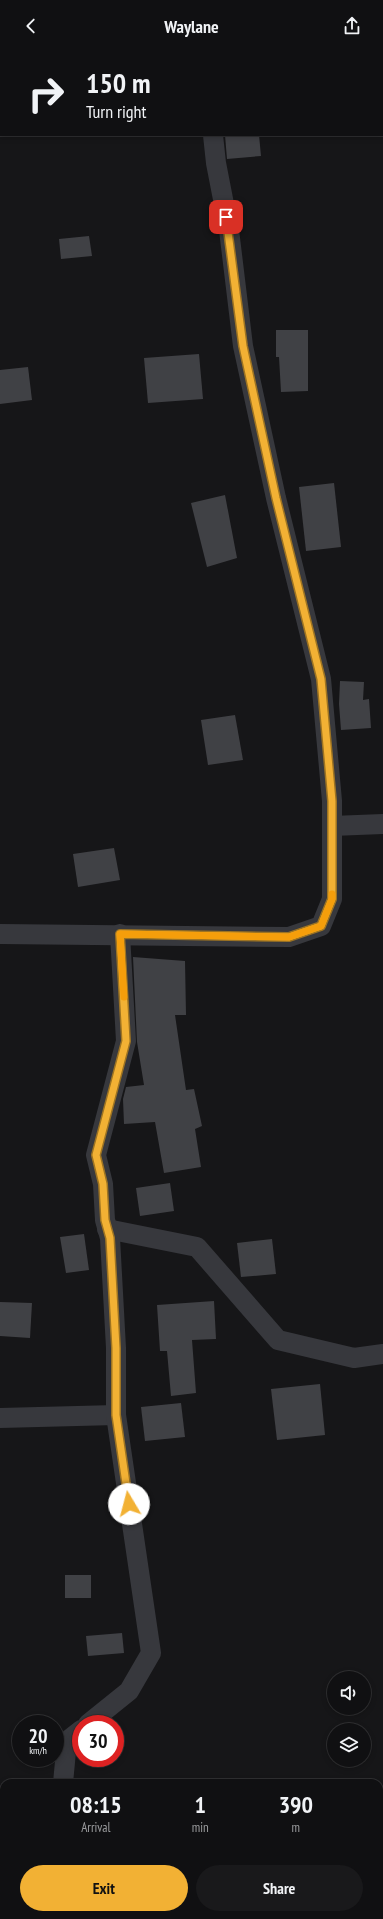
<!DOCTYPE html>
<html lang="en">
<head>
<meta charset="utf-8">
<style>
  :root { --surface:#101012; --page:#19191b; --text:#f1f3f6; --muted:#9c9d9f; --line:#303032; --accent:#f2b134 }
  body { margin:0; font-family:"PT Sans Narrow",sans-serif; background:var(--page); color:var(--text); height:100vh; display:flex; flex-direction:column; font-size:15px; white-space:nowrap }
  * { box-sizing:border-box; margin:0 }
  p { font-size:13px; color:var(--muted) }
  .icon { flex:none; width:22px; height:22px; fill:none; stroke:currentColor; stroke-width:2; stroke-linecap:round; stroke-linejoin:round }
  .map { position:relative; flex:1; overflow:hidden }
  .panel { position:absolute; left:0px; top:1727px; width:383px; height:140px; display:flex; flex-direction:column; background:var(--surface); border-radius:12px 12px 0 0; box-shadow:0 2px 6px #0003,0 0 0 1px var(--line) }
  .panel>* { flex:none }
  .hud { position:absolute; left:0px; top:0px; width:383px; height:84px; box-shadow:0 2px 6px #0003,0 0 0 1px var(--line); background:#101012; color:var(--text); overflow:hidden }
  .controls { position:absolute; left:327px; top:1619px; display:grid; gap:8px }
  .controls a { display:grid; place-items:center; width:44px; height:44px; border-radius:50%; background:var(--surface); box-shadow:0 2px 6px #0003,0 0 0 1px var(--line); font-size:20px }
  .speed { position:absolute; left:12px; top:1663px; display:flex; gap:8px; font-size:20px; font-weight:700; text-align:center }
  .speed>* { display:grid; place-content:center; width:52px; height:52px; border-radius:50%; background:var(--surface); box-shadow:0 2px 6px #0003,0 0 0 1px var(--line); line-height:1 }
  .speed small { font-size:10px; font-weight:400 }
  .speed .limit { border:6px solid #d22; background:#fff; color:#111 }
  .pin { position:absolute; display:grid; place-items:center; width:34px; height:34px; color:#fff; margin:-17px; border-radius:8px; box-shadow:0 2px 6px #0006 }
  .me { position:absolute; width:44px; margin:-22px; rotate:352deg; stroke-linejoin:round; filter:drop-shadow(0 0 3px #0008) }
  .turn { display:flex; align-items:center; gap:14px; height:84px; padding:0 20px; font-size:18px }
  .turn .icon { width:52px; height:52px; stroke-width:2.5 }
  .turn b { display:block; font-size:28px; line-height:34px }
  .eta { display:flex; justify-content:space-evenly; align-items:center; height:68px; text-align:center }
  .eta b { font-size:24px; font-weight:800; line-height:28px }
  .primary-button { display:flex; gap:8px; margin-top:auto; padding:8px 20px }
  .primary-button a { flex:1; height:46px; border-radius:24px; background:var(--accent); color:#111; font-size:16px; font-weight:800; line-height:46px; text-align:center }
  .primary-button a+a { background:var(--page); color:var(--text) }
  header { display:flex; justify-content:space-between; align-items:center; height:52px; padding:0 20px; background:var(--surface); font-size:18px; font-weight:800 }
  .map>svg:first-child { display:block }
  .building { fill:#404145 }
  .lines { fill:none; stroke-linecap:round; stroke-linejoin:round }
  .minor { stroke:#37383d; stroke-width:20 }
  .route-casing { stroke:#9d7322; stroke-width:10 }
  .route { stroke:#f2b134; stroke-width:7 }
  .slow { stroke:#f59e0b; stroke-width:7 }
</style>
</head>
<body>
<header><svg class="icon" aria-label="back" viewBox="0 0 24 24"><path d="M15 5l-7 7 7 7"/></svg>Waylane<svg class="icon" aria-label="share" viewBox="0 0 24 24"><path d="M12 15V3M7 8l5-5 5 5M5 13v7h14v-7"/></svg></header>
<div class="map">
<svg width="383" height="1867" viewBox="0 0 383 1867">
  <rect width="100%" height="100%" fill="#161618"/>
  <g class="building">
    <polygon points="225,83 259,83 261,104 227,107"/>
    <polygon points="89,184 92,204 61,207 59,187"/>
    <polygon points="276,278 308,278 308,339 281,340 279,305 276,305"/>
    <polygon points="199,302 203,347 148,351 144,306"/>
    <polygon points="28,315 32,348 0,352 0,318"/>
    <polygon points="334,431 341,495 306,499 299,435"/>
    <polygon points="225,443 237,506 207,515 191,451"/>
    <polygon points="340,629 364,630 363,648 369,647 371,676 341,678 339,652"/>
    <polygon points="235,663 243,708 208,713 201,668"/>
    <polygon points="114,796 120,828 78,835 73,802"/>
    <polygon points="133,905 185,909 186,963 175,963 186,1038 194,1037 202,1074 195,1077 201,1115 164,1121 155,1070 124,1072 123,1047 126,1035 144,1033 137,990"/>
    <polygon points="170,1131 174,1159 140,1164 136,1136"/>
    <polygon points="84,1182 89,1218 66,1221 60,1185"/>
    <polygon points="272,1187 276,1222 241,1225 237,1191"/>
    <polygon points="214,1249 216,1287 192,1288 196,1341 171,1344 167,1299 160,1299 157,1253"/>
    <polygon points="0,1250 32,1251 30,1286 0,1284"/>
    <polygon points="320,1332 325,1383 277,1388 271,1337"/>
    <polygon points="181,1351 185,1385 145,1389 141,1355"/>
    <rect x="65" y="1523" width="26" height="23"/>
    <polygon points="122,1581 124,1601 88,1604 86,1584"/>
  </g>
  <g class="lines">
    <g class="minor">
      <polyline points="207,1 207,0"/>
      <polyline points="332,774 383,772"/>
      <polyline points="0,882 289,885 321,874 332,847 332,749 321,627 276,446 243,294 229,178 216,111 213,83"/>
      <polyline points="107,1177 197,1195 278,1288 354,1306 383,1302"/>
      <polyline points="0,1366 116,1363"/>
      <polyline points="88,1672 129,1639 151,1601 116,1363 116,1296 110,1186 105,1168 103,1132 96,1103 126,989 120,882"/>
      <polyline points="63,1731 67,1689 81,1678"/>
      <polyline points="82,1863 87,1867"/>
    </g>
  </g>
  <g class="lines">
    <g class="route-casing">
      <polyline id="route" points="129,1452 116,1363 116,1296 110,1186 105,1168 103,1132 96,1103 126,989 120,882 289,885 321,874 332,847 332,749 321,627 276,446 243,294 226,165"/>
    </g>
    <use href="#route" class="route"/>
    <polyline class="slow" points="124,945 120,882 289,885 321,874 332,847 332,842"/>
  </g>
</svg>
<div class="controls">
<a><svg class="icon" aria-label="sound" viewBox="0 0 24 24"><path d="M4 9h4l5-4v14l-5-4H4zM17 9q2 3 0 6"/></svg></a>
<a><svg class="icon" aria-label="layers" viewBox="0 0 24 24"><path d="M12 4l9 5-9 5-9-5zM3 14l9 5 9-5"/></svg></a>
</div>
<div class="speed"><div>20<small>km/h</small></div><div class="limit">30</div></div>
<div class="pin" style="left:226px;top:165px;background:#d93025"><svg class="icon" aria-label="arrive" viewBox="0 0 24 24"><path d="M6 21V4h12l-3 4 3 4H6"/></svg></div>
<svg class="me" style="left:129px;top:1452px" viewBox="-20 -20 40 40"><circle r="19" fill="#fff"/><path d="M0-13L10 11 0 6-10 11z" fill="#f2b134"/></svg>
<div class="hud">
<div class="turn"><svg class="icon" aria-label="right" viewBox="0 0 24 24"><path d="M7 20v-9h11M14 6l5 5-5 5"/></svg><div><b>150 m</b>Turn right</div></div>
</div>
<section class="panel">
<div class="eta">
<div><b>08:15</b><p>Arrival</p></div>
<div><b>1</b><p>min</p></div>
<div><b>390</b><p>m</p></div>
</div>
<div class="primary-button"><a>Exit</a><a>Share</a></div>
</section>
</div>
</body>
</html>
